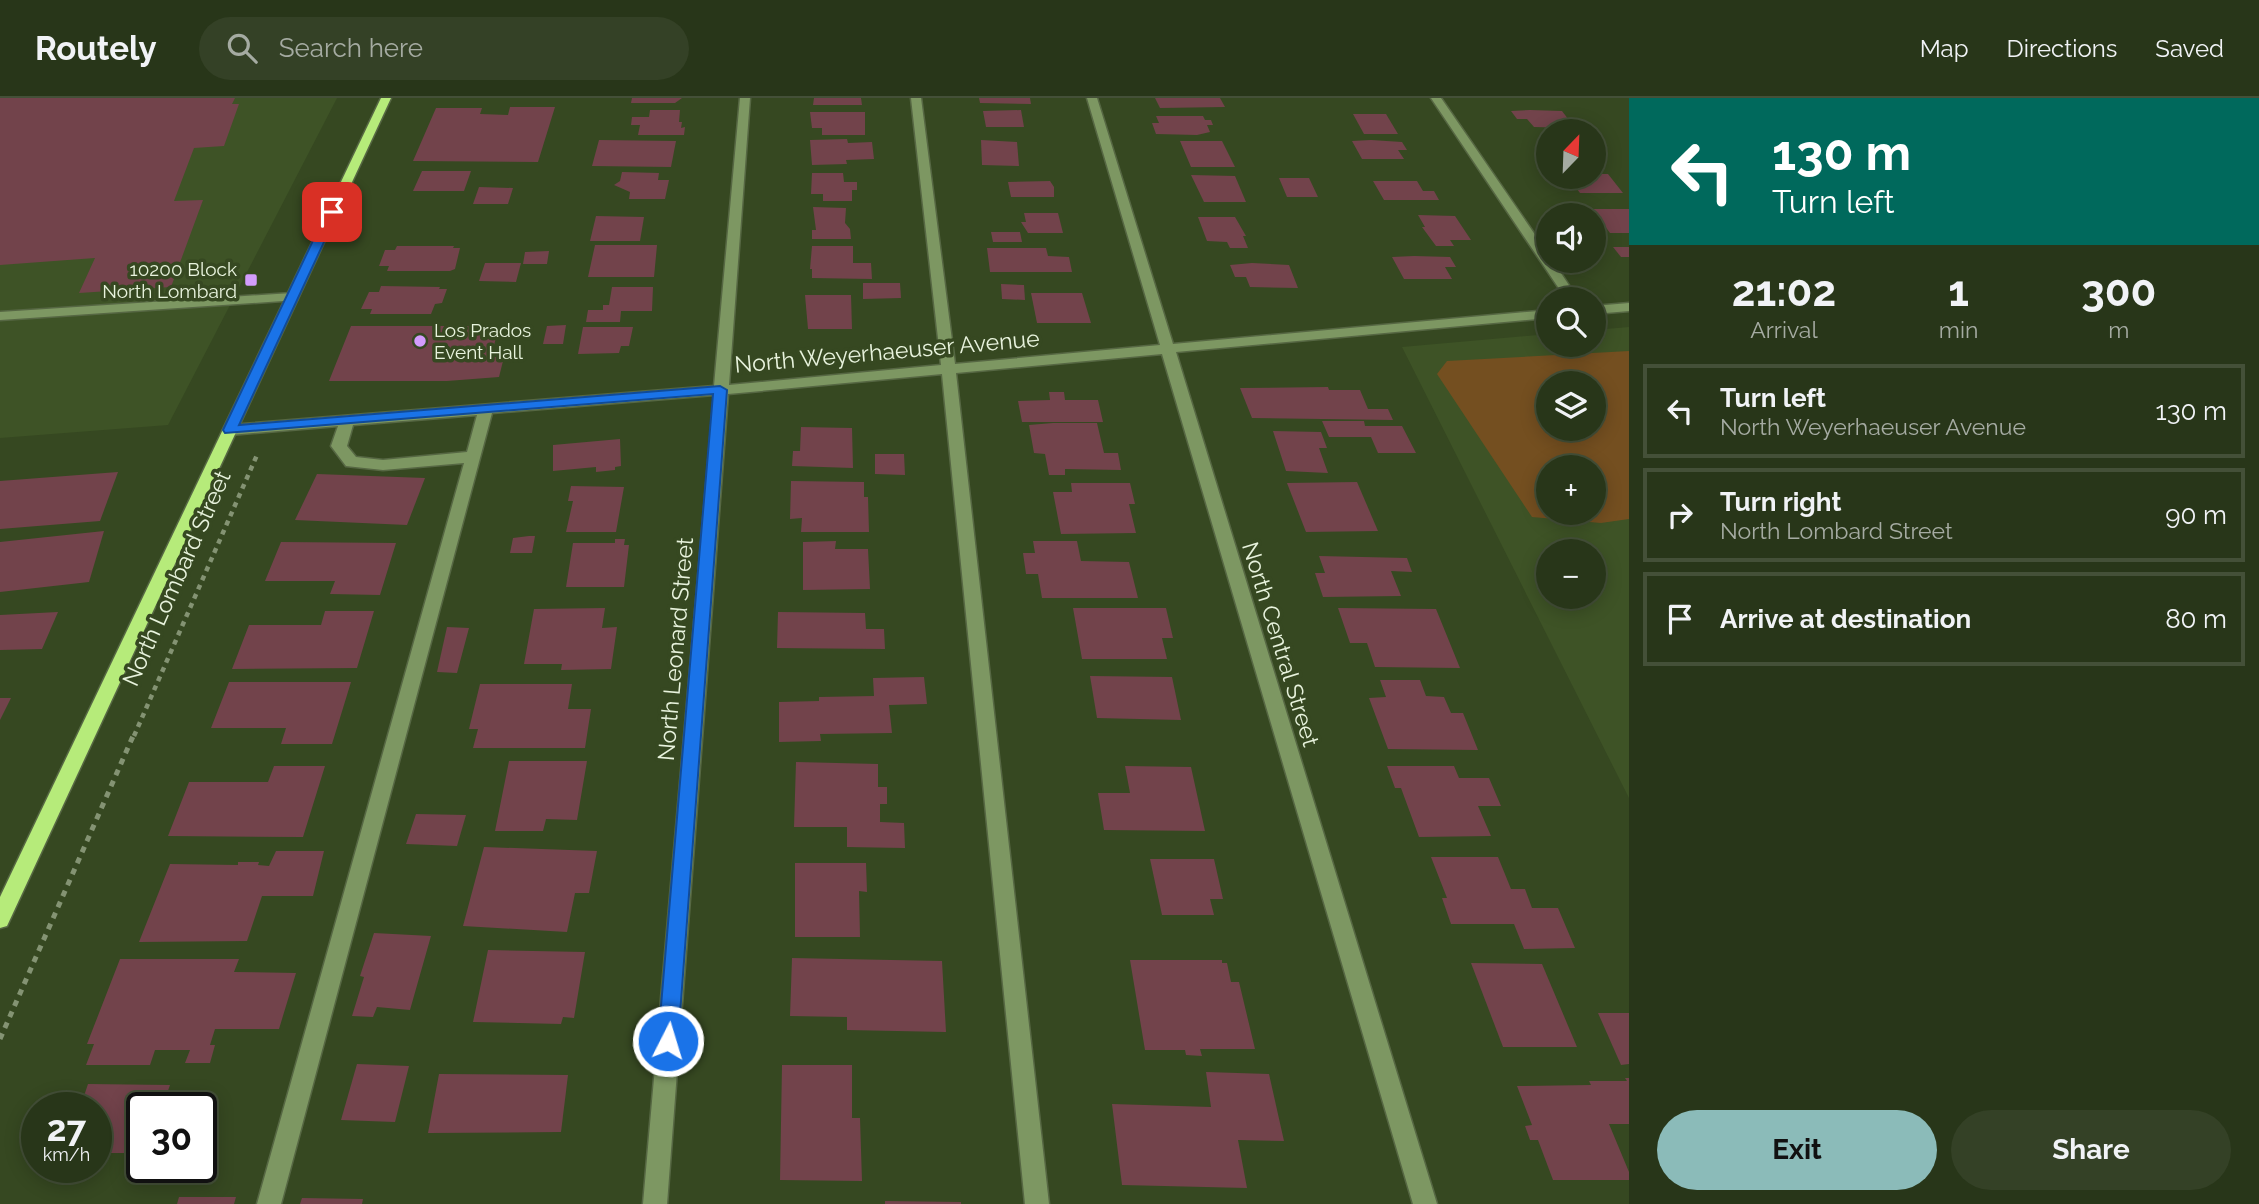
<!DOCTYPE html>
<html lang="en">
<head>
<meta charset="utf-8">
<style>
  :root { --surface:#283619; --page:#344126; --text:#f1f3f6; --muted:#a5aba2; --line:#445038; --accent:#8bbbb9 }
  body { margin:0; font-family:Raleway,sans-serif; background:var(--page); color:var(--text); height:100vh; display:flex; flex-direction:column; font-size:26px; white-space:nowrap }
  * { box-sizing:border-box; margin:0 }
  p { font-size:23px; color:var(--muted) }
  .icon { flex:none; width:38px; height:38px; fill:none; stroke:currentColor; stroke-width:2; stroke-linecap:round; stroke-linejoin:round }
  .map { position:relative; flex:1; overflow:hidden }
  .sheet { display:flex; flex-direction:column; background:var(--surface); width:630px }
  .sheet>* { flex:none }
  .top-card { background:#00695c; color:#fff; overflow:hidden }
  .needle { width:46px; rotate:23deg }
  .controls { position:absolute; left:1536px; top:21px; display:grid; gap:14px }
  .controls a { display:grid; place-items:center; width:70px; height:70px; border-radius:50%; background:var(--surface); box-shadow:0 4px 18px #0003,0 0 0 2px var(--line); font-size:35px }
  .speed { position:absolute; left:21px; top:994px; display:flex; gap:14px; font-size:35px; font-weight:700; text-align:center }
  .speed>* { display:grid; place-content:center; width:91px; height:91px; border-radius:50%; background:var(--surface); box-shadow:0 4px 18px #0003,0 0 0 2px var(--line); line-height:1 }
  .speed small { font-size:18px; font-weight:400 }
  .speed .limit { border:4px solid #111; border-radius:10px; background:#fff; color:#111 }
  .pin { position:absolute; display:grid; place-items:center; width:60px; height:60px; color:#fff; margin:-30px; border-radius:14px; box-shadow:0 4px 10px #0006 }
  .me { position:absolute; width:77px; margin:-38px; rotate:5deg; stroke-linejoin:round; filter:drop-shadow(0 0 5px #0008) }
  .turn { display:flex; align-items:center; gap:24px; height:147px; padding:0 28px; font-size:32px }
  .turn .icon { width:91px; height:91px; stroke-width:2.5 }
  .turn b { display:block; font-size:49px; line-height:60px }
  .eta { display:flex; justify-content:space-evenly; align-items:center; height:119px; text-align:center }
  .eta b { font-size:42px; font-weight:700; line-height:49px }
  .button { display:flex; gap:14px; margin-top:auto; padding:14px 28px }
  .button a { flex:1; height:80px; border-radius:42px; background:var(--accent); color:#111; font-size:28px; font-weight:700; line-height:80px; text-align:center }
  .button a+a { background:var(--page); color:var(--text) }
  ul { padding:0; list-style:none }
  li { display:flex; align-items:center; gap:21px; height:94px; margin:0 14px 10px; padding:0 14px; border:4px solid var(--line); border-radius:0px }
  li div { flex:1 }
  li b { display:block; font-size:26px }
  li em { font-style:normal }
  header { display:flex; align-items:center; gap:42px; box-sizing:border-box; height:98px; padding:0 35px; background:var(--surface); border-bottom:2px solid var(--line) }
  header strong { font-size:33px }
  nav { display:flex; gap:38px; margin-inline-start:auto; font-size:24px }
  .search { width:490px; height:63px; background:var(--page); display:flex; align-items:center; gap:18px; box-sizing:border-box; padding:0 24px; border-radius:38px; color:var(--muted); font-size:26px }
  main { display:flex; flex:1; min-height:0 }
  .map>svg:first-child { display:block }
  .built { fill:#3e5326; fill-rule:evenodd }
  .green { fill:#744f20; fill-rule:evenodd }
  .building { fill:#72434b }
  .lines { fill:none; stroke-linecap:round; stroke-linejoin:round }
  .minor-casing { stroke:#566743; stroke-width:3 }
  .major-casing { stroke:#566743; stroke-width:3 }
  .path-far1 { stroke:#849373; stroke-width:4.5; stroke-dasharray:5 5; stroke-linecap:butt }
  .path { stroke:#849373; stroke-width:5; stroke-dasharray:6 6; stroke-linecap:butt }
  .minor { fill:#7d9762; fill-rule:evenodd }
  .major { fill:#b6eb7a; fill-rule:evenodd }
  .route { fill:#1a73e8; stroke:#114b97; stroke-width:2 }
  .poi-dot { fill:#d39cfc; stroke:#364821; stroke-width:2.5 }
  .labels { text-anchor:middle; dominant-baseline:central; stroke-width:7; stroke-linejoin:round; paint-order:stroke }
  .far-poi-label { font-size:19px; fill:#e8f3dd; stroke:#364821; text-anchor:end }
  .street-label { font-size:23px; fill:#e8f3dd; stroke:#364821 }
</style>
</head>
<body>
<header>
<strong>Routely</strong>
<div class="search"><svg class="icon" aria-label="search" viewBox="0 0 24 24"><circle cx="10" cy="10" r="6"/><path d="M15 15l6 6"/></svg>Search here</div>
<nav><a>Map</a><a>Directions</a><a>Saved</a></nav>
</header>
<main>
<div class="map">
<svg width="1629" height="1106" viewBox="0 0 1629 1106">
  <rect width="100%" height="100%" fill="#364821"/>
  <g class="built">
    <polygon points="0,0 337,0 168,327 0,340"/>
    <path d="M 1629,229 L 1629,700 L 1402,249 L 1549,236 L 1549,247 L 1594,247 L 1594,232 ZM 1549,285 L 1594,285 L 1594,331 L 1549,331 ZM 1549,369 L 1594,369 L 1594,415 L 1549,415 ZM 1549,453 L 1594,453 L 1594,499 L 1549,499 Z"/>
  </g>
  <path class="green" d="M 1629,253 L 1629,421 L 1601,425 L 1532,419 L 1437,276 L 1447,263 ZM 1549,285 L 1594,285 L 1594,331 L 1549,331 ZM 1549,369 L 1594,369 L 1594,415 L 1549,415 Z"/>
  <g class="building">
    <polygon points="0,0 235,0 232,6 239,6 224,48 194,50 174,103 203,102 171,189 79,195 95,160 0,167"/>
    <polygon points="632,0 682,0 675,5 631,5"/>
    <polygon points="814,0 861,0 862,7 813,7"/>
    <polygon points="979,0 1030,0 1031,6 980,5"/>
    <polygon points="1155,0 1220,0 1225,9 1160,10"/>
    <polygon points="510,9 555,9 538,64 413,63 436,10 482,10 480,16 508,17"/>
    <polygon points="650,12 680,12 679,24 682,24 681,30 685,29 684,37 638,37 640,27 631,27 632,19 649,19"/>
    <polygon points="1021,12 1024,29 986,29 983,13"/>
    <polygon points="1530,12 1562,13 1575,30 1534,29 1527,21 1517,21 1511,13"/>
    <polygon points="810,14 865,14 865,37 822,37 822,30 812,30"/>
    <polygon points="1353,16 1386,16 1398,36 1364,36"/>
    <polygon points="1156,18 1203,18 1205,22 1211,22 1213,27 1207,27 1210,34 1197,37 1156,36 1152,25 1159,25"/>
    <polygon points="847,41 848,45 872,44 874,61 846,62 847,66 812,67 810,42"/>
    <polygon points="599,42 676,43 671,69 592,68"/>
    <polygon points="981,42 1017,44 1019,68 982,67"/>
    <polygon points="1371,42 1402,44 1407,52 1398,52 1404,61 1362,61 1352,43"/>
    <polygon points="1180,43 1222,43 1235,69 1191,69"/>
    <polygon points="422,73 471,73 464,93 413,93"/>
    <polygon points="622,74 659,75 658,82 669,82 665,101 629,101 630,94 614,87 620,83"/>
    <polygon points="812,75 843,75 844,84 857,84 857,92 852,92 852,103 823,103 823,96 811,96"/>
    <polygon points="1594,76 1608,76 1623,95 1580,95 1568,79 1594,79"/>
    <polygon points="1191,77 1235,78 1246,104 1204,104"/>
    <polygon points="1279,80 1309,80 1318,99 1287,99"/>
    <polygon points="1050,83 1054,89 1054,99 1011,99 1008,84"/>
    <polygon points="1373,83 1417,83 1423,93 1434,93 1439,102 1384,102"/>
    <polygon points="479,89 513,90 508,106 473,106"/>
    <polygon points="813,109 846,110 845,125 850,131 851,141 812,141 812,132 816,132"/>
    <polygon points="1592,111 1629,111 1629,135 1610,135"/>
    <polygon points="1024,115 1058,115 1063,135 1028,135 1021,124 1026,124"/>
    <polygon points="1418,117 1455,118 1471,142 1450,142 1454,148 1436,148 1422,129 1425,129"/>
    <polygon points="596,118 644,119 640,143 590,143"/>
    <polygon points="1198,119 1235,119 1246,138 1243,138 1248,150 1230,150 1227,144 1207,143"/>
    <polygon points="991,134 1020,134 1022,144 993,144"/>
    <polygon points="595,147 657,147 654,179 588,179"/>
    <polygon points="397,148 454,148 453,150 460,150 455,171 450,173 387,173 389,168 379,168 385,152 395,152"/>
    <polygon points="812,148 853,148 853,165 871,165 872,181 812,180 812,171 810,171"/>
    <polygon points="1613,149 1629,149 1629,159 1621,159"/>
    <polygon points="987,150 1046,150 1048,158 1069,159 1072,174 990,174"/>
    <polygon points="549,153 547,166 523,166 525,154"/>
    <polygon points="1414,158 1450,159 1456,169 1445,169 1452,181 1404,181 1392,159"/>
    <polygon points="485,165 521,165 516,184 479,183"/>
    <polygon points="1252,165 1289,167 1298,190 1250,189 1246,179 1235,179 1230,167"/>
    <polygon points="863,185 900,185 901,200 863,201"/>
    <polygon points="1001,186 1024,187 1025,202 1002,201"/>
    <polygon points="381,188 440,189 439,191 447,191 442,205 435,206 431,216 370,216 372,211 361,211 369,194 379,194"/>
    <polygon points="612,189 653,189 652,213 621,213 620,224 586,224 588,212 603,212 603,207 609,207"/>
    <polygon points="1031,195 1082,195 1091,225 1037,225"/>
    <polygon points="805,197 851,197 852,231 808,231"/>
    <polygon points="566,227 563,246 543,246 547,228"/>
    <polygon points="351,228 499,228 491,259 504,259 499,279 447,283 329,283"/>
    <polygon points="583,229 633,229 629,248 621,248 619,255 578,256"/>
    <polygon points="1328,289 1329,292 1360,292 1368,311 1388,311 1393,322 1252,320 1240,290"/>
    <polygon points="1049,294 1064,294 1065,302 1098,302 1103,324 1022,324 1018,303 1050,302"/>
    <polygon points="1322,323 1364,323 1365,328 1402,328 1416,355 1378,355 1371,339 1329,339"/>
    <polygon points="1053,325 1097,325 1104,355 1118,355 1121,372 1065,371 1065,377 1049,377 1045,356 1034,355 1029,327"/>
    <polygon points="801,329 852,330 853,370 792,368 793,353 800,353"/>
    <polygon points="1273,333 1321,334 1327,350 1319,350 1328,375 1286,373"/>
    <polygon points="620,341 621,368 615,369 615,372 596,374 596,369 553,373 553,347"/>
    <polygon points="875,356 904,356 905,377 875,376"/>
    <polygon points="118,374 100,423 0,431 0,383"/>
    <polygon points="317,376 425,380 407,427 295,422"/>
    <polygon points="791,383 864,384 864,399 868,399 869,434 801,434 802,420 790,421"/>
    <polygon points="1357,384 1378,433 1306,434 1287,385"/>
    <polygon points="1071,385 1130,385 1135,406 1129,406 1136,435 1061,436 1053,394 1072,394"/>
    <polygon points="571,388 624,389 616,434 566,434 573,403 568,403"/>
    <polygon points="104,433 89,484 0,494 0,444"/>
    <polygon points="529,438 535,438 532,455 510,455 513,440"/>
    <polygon points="615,441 625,441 624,447 629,447 624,489 566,489 573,445 615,445"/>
    <polygon points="836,443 835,451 868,451 870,491 803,492 803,444"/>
    <polygon points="1033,443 1077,443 1081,463 1129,464 1138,500 1042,500 1038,476 1026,476 1023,455 1035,455"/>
    <polygon points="281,444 396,445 380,497 330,496 335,483 265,483"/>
    <polygon points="1319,458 1407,460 1412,474 1391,473 1401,498 1323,499 1315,475 1325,475"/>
    <polygon points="605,510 602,530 617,529 611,571 561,572 562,566 524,566 534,511"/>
    <polygon points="1073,510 1166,510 1173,540 1162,540 1167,561 1082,561"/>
    <polygon points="1338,510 1436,511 1460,570 1375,569 1367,545 1350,545"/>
    <polygon points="325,513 374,513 357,570 232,571 249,527 321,527"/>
    <polygon points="58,514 42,551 0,552 0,517"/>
    <polygon points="778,514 865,515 866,531 884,531 885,551 777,550"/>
    <polygon points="447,529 469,530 457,575 437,574"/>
    <polygon points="1090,578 1172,579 1181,622 1097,620"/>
    <polygon points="924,579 927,606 889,607 892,635 820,636 821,643 779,644 779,604 819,603 819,599 874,598 873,580"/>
    <polygon points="1380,582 1420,582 1426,598 1444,599 1451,615 1463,615 1478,652 1388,651 1369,600 1386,599"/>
    <polygon points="229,584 351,584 332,646 281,646 286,630 211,630"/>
    <polygon points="480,586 572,586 568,611 591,611 585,650 473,650 478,631 469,631"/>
    <polygon points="0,600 11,600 0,622"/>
    <polygon points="509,663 587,663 577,722 546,721 543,733 495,733"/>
    <polygon points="796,664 878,666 878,689 887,689 887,706 880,706 880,724 904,725 905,750 847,749 847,729 794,729"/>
    <polygon points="274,668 325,668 303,739 168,738 189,684 268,684"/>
    <polygon points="1125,668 1191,669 1205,733 1104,732 1098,695 1130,695"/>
    <polygon points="1387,668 1454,668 1459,680 1489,680 1501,708 1478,708 1491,738 1419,739 1401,690 1395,690"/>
    <polygon points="416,716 466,717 457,748 406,746"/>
    <polygon points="484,749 597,753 589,795 575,795 567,834 463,828"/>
    <polygon points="276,753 324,753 313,798 262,798 247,843 139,844 170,766 238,767 238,764 259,764 258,767 269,768"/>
    <polygon points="1431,759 1498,759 1511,791 1525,791 1532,810 1558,810 1575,850 1524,851 1514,826 1451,826 1442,800 1447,800"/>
    <polygon points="1150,761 1214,761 1223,801 1210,801 1214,817 1162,817"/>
    <polygon points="795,765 866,765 867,794 859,793 860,839 795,839"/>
    <polygon points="374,835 431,838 410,912 377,909 373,919 352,918 364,879 360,878"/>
    <polygon points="488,852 585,854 574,920 563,919 561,926 473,924"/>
    <polygon points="792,860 942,863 946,934 847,932 847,919 790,918"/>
    <polygon points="120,861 239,861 234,874 296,875 279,931 215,931 210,947 215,947 210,965 185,965 190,952 155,952 150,967 86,967 94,946 87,946"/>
    <polygon points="1130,862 1222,862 1222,865 1227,865 1231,884 1239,884 1255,951 1200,951 1202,958 1186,957 1185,952 1145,952"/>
    <polygon points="1471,865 1542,866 1577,949 1503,949"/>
    <polygon points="1598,915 1629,915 1629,966 1621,967"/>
    <polygon points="357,966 409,968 395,1024 341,1022"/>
    <polygon points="782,967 852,967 852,1020 860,1020 862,1083 780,1082"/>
    <polygon points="1206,974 1269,976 1284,1043 1238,1042 1247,1090 1122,1087 1112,1006 1211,1009"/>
    <polygon points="439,976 568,977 561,1034 428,1035"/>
    <polygon points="1625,980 1629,980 1629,1026 1609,1026 1629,1074 1629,1082 1553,1082 1538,1042 1530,1042 1525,1028 1532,1027 1517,988 1591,987 1589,983 1627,983"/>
    <polygon points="88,986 170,987 162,1010 142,1010 142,1055 96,1055 96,1010 80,1010"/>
    <polygon points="179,1099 236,1099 234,1106 177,1106"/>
    <polygon points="302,1100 363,1101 362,1106 300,1106"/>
    <polygon points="885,1103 961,1104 961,1106 885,1106"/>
  </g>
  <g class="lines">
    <g class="minor-casing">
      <g id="minor">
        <path d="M 740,0 L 750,0 L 729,287 L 941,267 L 911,0 L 921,0 L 955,266 L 1160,247 L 1087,0 L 1097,0 L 1173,246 L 1549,212 L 1549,220 L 1176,254 L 1437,1106 L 1413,1106 L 1162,256 L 956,275 L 1049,1106 L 1025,1106 L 942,276 L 728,296 L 667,1106 L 643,1106 L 714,297 L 492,315 L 281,1106 L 257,1106 L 464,365 L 383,372 L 346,368 L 331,348 L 338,328 L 230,337 L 223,332 L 230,327 L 714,288 ZM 477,317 L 467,354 L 383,362 L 356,359 L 347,348 L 353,327 Z"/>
        <polygon points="1431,0 1441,0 1549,157 1549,163 1553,163 1578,201 1566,201"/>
        <polygon points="292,195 297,196 297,202 0,222 0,214"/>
        <polygon points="1629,205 1629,213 1594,216 1594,208"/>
      </g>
    </g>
    <g class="major-casing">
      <polygon id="major" points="381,0 391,0 7,828 0,830 0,799"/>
    </g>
    <polyline class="path-far1" points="134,638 257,357"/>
    <polyline class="path" points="0,941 134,636"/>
    <use href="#minor" class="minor"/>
    <use href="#major" class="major"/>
  </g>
  <polygon class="route" points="328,111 338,114 239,327 720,288 727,292 678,943 675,950 668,953 661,950 658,943 713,296 225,335 223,332"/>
  <g class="poi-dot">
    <rect x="244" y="175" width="14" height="14" rx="3.5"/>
    <circle cx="420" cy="243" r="7"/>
  </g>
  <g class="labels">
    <g class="far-poi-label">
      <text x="237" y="171">10200 Block<tspan x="237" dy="22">North Lombard</tspan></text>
      <text x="434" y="232" text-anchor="start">Los Prados<tspan x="434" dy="22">Event Hall</tspan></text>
    </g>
    <g class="street-label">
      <text transform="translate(887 253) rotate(-5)">North Weyerhaeuser Avenue</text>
      <text transform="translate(176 480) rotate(-66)">North Lombard Street</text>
      <text transform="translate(1281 546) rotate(73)">North Central Street</text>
      <text transform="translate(675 551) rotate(-85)">North Leonard Street</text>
    </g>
  </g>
</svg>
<div class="controls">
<a><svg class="needle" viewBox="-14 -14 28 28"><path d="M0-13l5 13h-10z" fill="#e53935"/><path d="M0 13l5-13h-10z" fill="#a5aba2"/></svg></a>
<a><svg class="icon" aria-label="sound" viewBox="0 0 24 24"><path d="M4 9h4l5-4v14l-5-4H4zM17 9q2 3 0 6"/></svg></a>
<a><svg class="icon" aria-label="search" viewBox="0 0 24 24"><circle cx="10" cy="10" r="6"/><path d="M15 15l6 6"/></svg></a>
<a><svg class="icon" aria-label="layers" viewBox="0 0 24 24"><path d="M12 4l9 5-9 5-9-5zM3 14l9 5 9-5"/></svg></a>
<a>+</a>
<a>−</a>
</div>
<div class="speed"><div>27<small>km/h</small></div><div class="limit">30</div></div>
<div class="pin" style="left:332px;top:114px;background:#d93025"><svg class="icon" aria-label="arrive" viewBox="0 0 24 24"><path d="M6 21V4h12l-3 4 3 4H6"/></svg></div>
<svg class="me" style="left:668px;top:943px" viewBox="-20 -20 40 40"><circle r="17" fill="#1a73e8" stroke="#fff" stroke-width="3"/><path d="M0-11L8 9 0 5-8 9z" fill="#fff"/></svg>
</div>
<section class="sheet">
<div class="top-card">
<div class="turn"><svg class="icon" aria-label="left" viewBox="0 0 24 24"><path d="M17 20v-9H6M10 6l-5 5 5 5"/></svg><div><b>130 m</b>Turn left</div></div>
</div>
<div class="eta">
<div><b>21:02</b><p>Arrival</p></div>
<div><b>1</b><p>min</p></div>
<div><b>300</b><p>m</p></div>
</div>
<ul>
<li><svg class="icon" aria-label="left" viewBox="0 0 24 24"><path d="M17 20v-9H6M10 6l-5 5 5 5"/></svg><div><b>Turn left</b><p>North Weyerhaeuser Avenue</p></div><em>130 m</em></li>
<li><svg class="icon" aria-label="right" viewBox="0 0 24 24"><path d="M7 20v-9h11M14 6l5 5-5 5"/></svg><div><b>Turn right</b><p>North Lombard Street</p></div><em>90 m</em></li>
<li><svg class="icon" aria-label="arrive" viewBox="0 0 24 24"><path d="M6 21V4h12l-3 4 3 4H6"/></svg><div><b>Arrive at destination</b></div><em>80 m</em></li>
</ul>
<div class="button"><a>Exit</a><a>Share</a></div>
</section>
</main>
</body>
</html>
